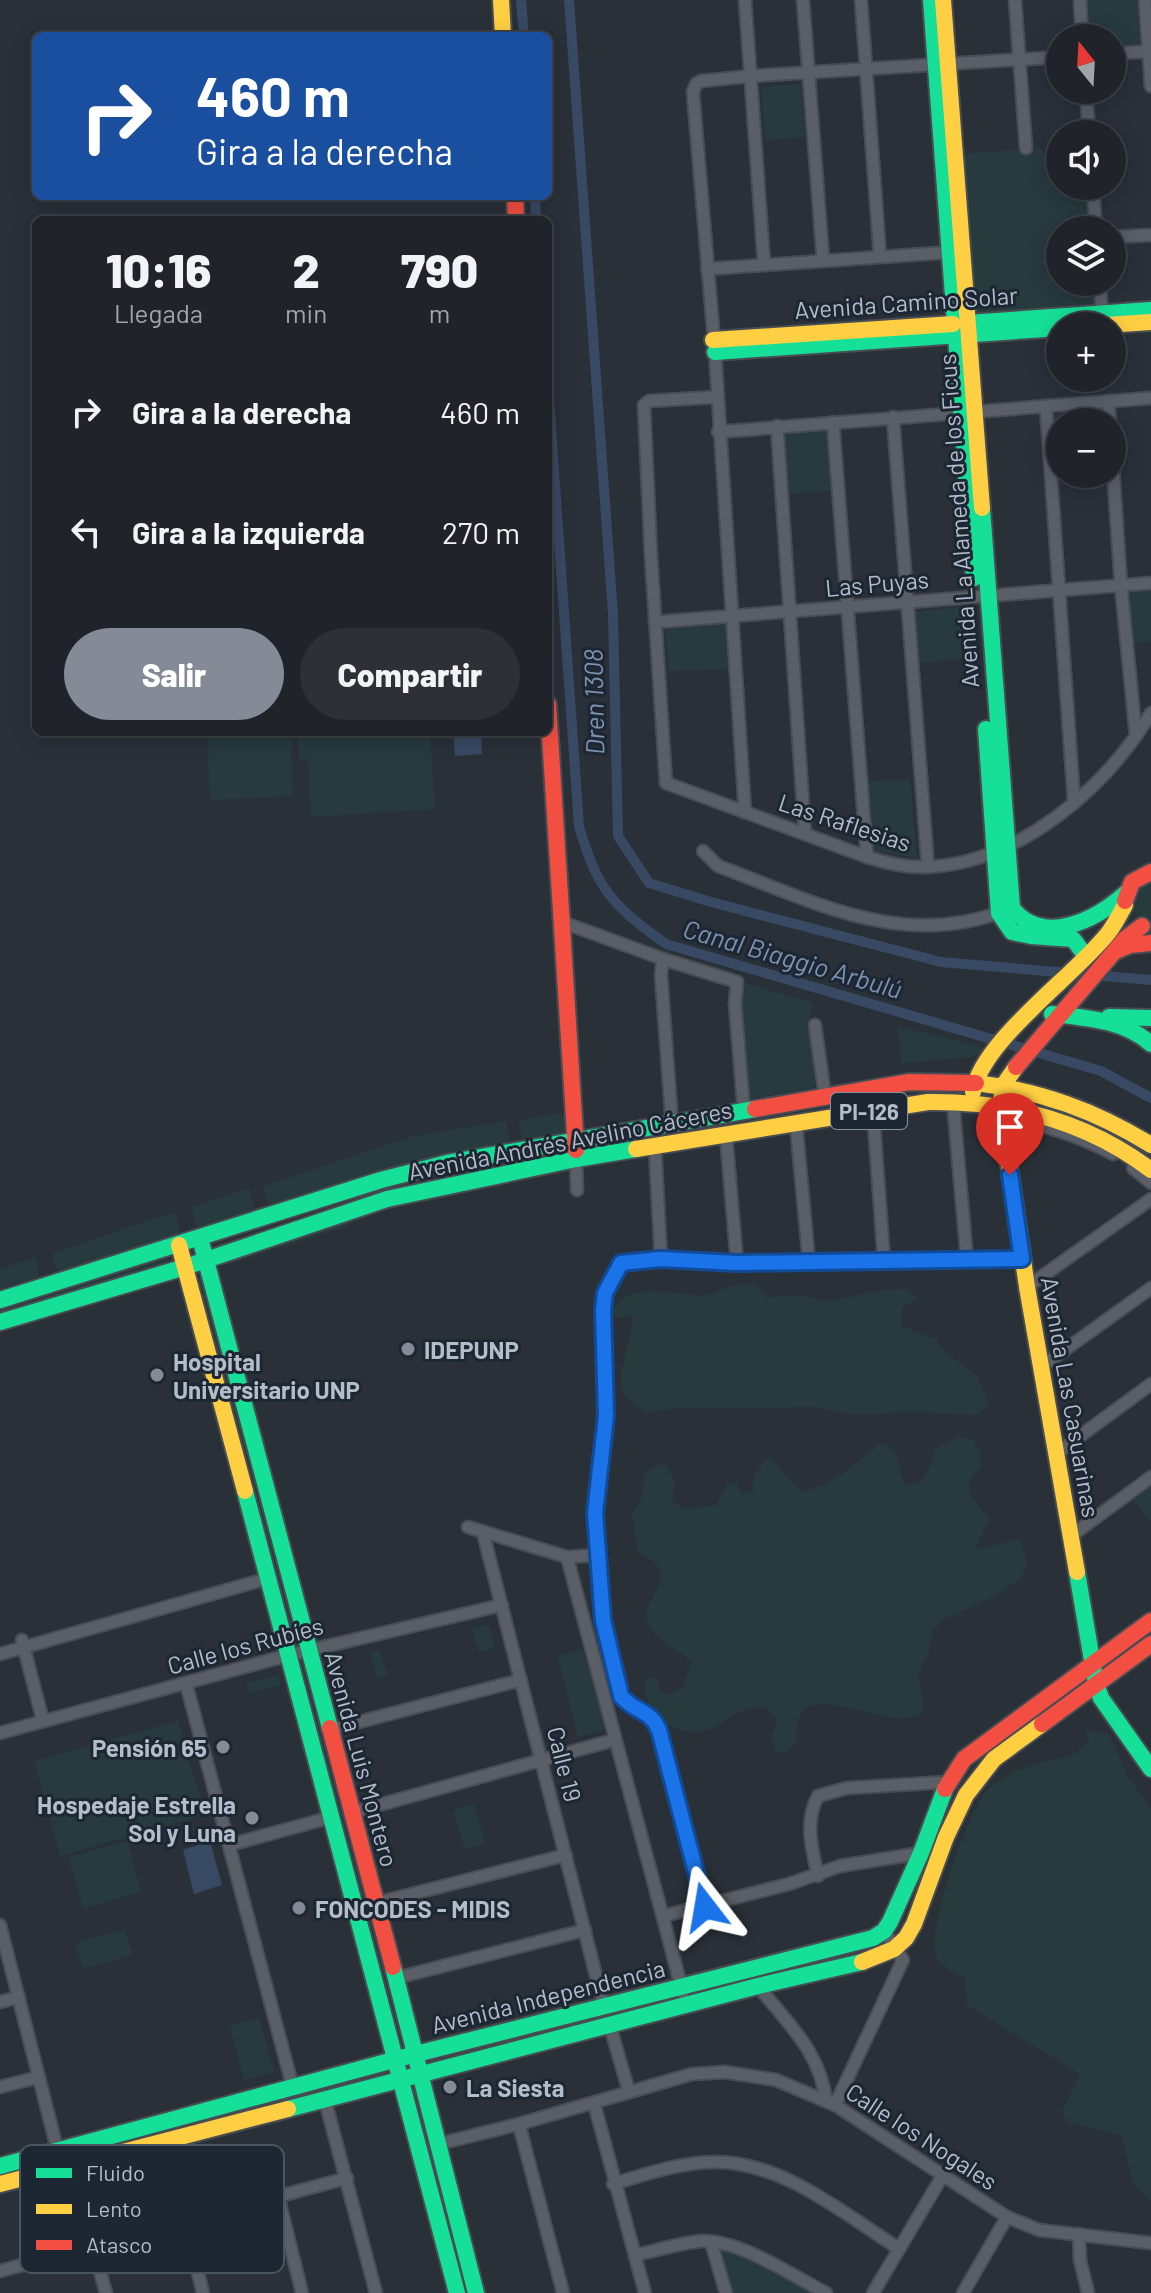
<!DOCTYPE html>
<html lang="es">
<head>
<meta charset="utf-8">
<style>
  :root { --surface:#20242a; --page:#2d3036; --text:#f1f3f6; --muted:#a2a4a8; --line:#3d4147; --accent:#848b96 }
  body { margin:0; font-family:Barlow,sans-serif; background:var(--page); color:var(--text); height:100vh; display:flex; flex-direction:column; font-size:30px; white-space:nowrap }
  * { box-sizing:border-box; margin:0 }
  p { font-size:26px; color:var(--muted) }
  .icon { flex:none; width:44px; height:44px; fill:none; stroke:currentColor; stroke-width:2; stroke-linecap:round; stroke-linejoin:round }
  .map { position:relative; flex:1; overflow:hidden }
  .sheet { position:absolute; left:32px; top:216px; width:520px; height:520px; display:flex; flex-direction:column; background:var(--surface); border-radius:12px; box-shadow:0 4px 20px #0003,0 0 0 2px var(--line) }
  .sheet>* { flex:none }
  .hud { position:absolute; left:32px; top:32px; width:520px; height:168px; border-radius:12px; box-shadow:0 4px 20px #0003,0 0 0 2px var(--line); background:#1a4fa0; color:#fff; overflow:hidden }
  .needle { width:52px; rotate:342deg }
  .controls { position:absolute; left:1046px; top:24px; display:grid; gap:16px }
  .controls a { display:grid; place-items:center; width:80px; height:80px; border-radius:50%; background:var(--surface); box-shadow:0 4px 20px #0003,0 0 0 2px var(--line); font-size:40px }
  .pin { position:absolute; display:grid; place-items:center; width:68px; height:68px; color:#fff; margin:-82px -34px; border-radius:50% 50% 50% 0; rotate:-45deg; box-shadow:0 0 8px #0007 }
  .pin .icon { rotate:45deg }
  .me { position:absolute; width:88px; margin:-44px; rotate:346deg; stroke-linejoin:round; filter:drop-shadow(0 0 6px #0008) }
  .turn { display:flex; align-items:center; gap:28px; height:168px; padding:0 32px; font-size:36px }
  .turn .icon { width:104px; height:104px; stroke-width:2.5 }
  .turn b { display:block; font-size:56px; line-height:68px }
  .eta { display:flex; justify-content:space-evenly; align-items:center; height:136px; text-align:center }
  .eta b { font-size:48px; font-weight:800; line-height:56px }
  .cta { display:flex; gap:16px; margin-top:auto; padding:16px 32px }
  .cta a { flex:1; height:92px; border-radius:48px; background:var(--accent); color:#fff; font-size:32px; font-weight:800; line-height:92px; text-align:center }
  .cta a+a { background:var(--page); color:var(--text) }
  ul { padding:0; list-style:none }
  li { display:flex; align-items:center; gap:24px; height:120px; padding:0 32px }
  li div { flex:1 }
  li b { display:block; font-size:30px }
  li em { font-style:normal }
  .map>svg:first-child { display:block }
  .green { fill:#273a3e }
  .water { fill:#384963 }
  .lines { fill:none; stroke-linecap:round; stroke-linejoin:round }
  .canal { stroke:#384963; stroke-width:10 }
  .street-casing { stroke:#484c53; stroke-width:15 }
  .fast-casing { stroke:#484c53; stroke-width:20 }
  .slow-casing { stroke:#484c53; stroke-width:20 }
  .jam-casing { stroke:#484c53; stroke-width:20 }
  .street { stroke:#5a5e66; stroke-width:11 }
  .fast { stroke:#16e098; stroke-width:16 }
  .slow { stroke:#ffcf43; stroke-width:16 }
  .jam { stroke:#f24e42; stroke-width:16 }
  .route-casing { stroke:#114b97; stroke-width:20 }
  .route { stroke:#1a73e8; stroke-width:14 }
  .poi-dot { fill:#848b96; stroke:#1d2633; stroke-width:3 }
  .labels { text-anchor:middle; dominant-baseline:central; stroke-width:6; stroke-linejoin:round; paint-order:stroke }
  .shield { fill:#1d2633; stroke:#878f9c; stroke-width:2 }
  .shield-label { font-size:22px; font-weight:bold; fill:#b4bcc9 }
  .street-label { font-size:24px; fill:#b4bcc9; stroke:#1d2633 }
  .poi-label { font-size:24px; font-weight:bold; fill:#b4bcc9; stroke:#1d2633; text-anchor:start }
  .water-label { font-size:26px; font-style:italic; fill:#7c92b1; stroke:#1d2633 }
  .key { fill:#1d2633; stroke:#4a5360; stroke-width:2 }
  .key-label { font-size:22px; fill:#b4bcc9 }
</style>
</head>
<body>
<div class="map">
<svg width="1151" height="2293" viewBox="0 0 1151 2293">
  <rect width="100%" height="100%" fill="#2a3038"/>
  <g class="green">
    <polygon points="1086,0 1137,0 1140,44 1112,46 1112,38 1088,38"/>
    <polygon points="801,84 805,137 765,140 761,87"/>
    <polygon points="1043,148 1045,170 1060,170 1060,186 1088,186 1091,230 1060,230 1060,282 1095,282 1097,308 972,317 961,154"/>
    <polygon points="1103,410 1103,422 1060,422 1060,467 1056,467 1053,414"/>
    <polygon points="829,429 834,490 788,494 783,433"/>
    <polygon points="1151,588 1151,641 1133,643 1129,590"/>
    <polygon points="964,606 970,658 920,663 914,612"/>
    <polygon points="725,623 728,669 669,671 665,629"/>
    <polygon points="207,732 291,732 293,796 210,800"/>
    <polygon points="298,732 430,732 435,809 311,817 308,759 299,759"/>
    <polygon points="910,779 917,858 874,851 868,782"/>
    <polygon points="1151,878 1151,922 1139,918 1131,905 1137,884"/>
    <polygon points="742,982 813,1003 810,1014 816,1087 748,1099 739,1016"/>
    <polygon points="897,1026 985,1048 982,1053 972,1057 902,1063"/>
    <polygon points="559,1113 567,1118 568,1135 522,1141 519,1120"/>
    <polygon points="506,1121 510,1138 507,1143 390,1167 274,1205 268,1203 262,1186 414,1136"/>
    <polygon points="249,1188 255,1210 201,1228 196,1226 192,1207"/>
    <polygon points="175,1212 180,1231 178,1235 63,1270 55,1268 53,1253"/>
    <polygon points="348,1221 348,1226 222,1266 222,1262"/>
    <polygon points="167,1254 169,1261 0,1316 0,1307"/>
    <polygon points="36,1257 39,1277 0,1288 0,1269"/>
    <polygon points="201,1276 302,1641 298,1645 294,1643 198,1280"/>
    <path d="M 756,1284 L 767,1297 L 802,1296 L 829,1301 L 882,1290 L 906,1289 L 918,1299 L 902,1308 L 901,1326 L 936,1339 L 946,1353 L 976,1375 L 990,1404 L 977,1415 L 910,1412 L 854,1415 L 814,1407 L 682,1408 L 646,1412 C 640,1408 631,1403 626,1397 C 612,1378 634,1339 632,1316 L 615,1318 L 612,1311 C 630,1278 677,1297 707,1295 C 715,1295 723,1288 731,1286 C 739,1284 748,1285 756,1284 Z"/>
    <path d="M 959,1436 L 973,1440 L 981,1455 L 980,1468 C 956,1490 977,1501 989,1519 C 987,1530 979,1536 976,1547 L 981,1549 L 1018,1539 C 1023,1548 1029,1559 1025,1570 C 1015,1592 964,1609 942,1620 L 933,1629 L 928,1653 L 918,1675 L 922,1696 L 922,1713 C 890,1734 813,1680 799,1718 C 796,1725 797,1735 797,1743 L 787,1752 L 778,1752 L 771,1742 L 777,1721 C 773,1713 770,1707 760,1707 C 728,1706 712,1750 668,1724 C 660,1720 654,1716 650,1707 C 647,1698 643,1686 647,1678 L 657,1677 L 660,1691 L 667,1695 L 682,1688 L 692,1661 C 678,1649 653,1641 647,1620 C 640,1598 687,1574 638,1552 L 632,1513 L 641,1499 L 645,1472 L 662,1464 L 668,1467 L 675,1482 L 672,1501 L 682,1508 L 715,1506 L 728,1483 L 737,1484 L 742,1494 L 752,1492 L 755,1474 L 768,1457 C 783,1467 787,1482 803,1492 C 840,1480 851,1468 880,1443 C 903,1450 897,1467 905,1485 L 921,1482 L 929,1469 L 935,1449 Z"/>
    <polygon points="1151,1483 1151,1523 1131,1497"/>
    <polygon points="489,1625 495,1648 479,1652 472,1629"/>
    <polygon points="582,1649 607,1728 578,1737 558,1656"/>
    <polygon points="379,1650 388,1675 377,1678 370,1652"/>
    <polygon points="304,1657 402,2024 398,2031 392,2025 297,1658"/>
    <polygon points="278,1675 281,1685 249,1693 247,1683"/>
    <polygon points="178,1721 205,1815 60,1856 34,1761"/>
    <path d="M 1085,1730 L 1109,1734 L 1128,1777 L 1151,1808 L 1151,2201 L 1133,2183 L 1122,2136 L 1067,2122 L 1062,2111 L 1080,2074 L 967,2005 L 965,1978 C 955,1972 941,1969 936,1957 C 926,1934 967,1813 985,1793 C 999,1777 1024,1767 1044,1762 C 1054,1759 1066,1758 1074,1754 C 1079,1751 1084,1745 1089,1742 Z"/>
    <polygon points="474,1804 485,1843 465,1850 453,1811"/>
    <polygon points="127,1841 141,1892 83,1908 69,1857"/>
    <polygon points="125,1929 132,1955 83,1969 75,1943"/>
    <polygon points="259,2018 274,2072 244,2080 230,2026"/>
    <polygon points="719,2244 826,2293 733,2293"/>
  </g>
  <g class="water">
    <polygon points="453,732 481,732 482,754 455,756"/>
    <polygon points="210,1841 222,1885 194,1894 183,1850"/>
  </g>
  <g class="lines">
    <g class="canal">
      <polyline points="521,0 524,36"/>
      <polyline points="569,0 613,614 618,836 649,883 711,902 941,962 1151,980"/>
      <polyline points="535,196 536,220"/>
      <path d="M 548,385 L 579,826 C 596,889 614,907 666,944 L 1101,1071 L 1151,1098"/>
    </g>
    <g class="street-casing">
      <g id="street">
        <polyline points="745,0 764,263"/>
        <polyline points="803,0 823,259"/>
        <polyline points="861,0 880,256"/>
        <polyline points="1015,0 1026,148"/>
        <polyline points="1080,0 1082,38"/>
        <polyline points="1145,0 1151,86"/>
        <polyline points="1112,54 1151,51"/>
        <polyline points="1086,90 1089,134"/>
        <polyline points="1093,186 1096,230"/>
        <polyline points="1112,237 1151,235"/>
        <polyline points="707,269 953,252"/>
        <polyline points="1100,282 1102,321"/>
        <path d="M 716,397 L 649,401 L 644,405 L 651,556 L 666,783 L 867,857 C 886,863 906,868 927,867 C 1019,863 1105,789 1151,713"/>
        <polyline points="1108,401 1110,422"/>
        <polyline points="1046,406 1074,801"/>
        <polyline points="893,417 928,867"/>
        <polyline points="833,422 867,857"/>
        <polyline points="777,426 805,834"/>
        <polyline points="718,432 1151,398"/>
        <polyline points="1112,454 1121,586 1136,736"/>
        <polyline points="655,622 1151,583"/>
        <polyline points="745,812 715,352 693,92 696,84 701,81 751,76 1060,57"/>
        <path d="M 703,851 L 718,866 C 813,901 901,950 1004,911"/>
        <polyline points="562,922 663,959 737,982 735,1004 744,1112"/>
        <polyline points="663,959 661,974 672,1124"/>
        <polyline points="815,1025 825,1096"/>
        <polyline points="953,1101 967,1260"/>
        <polyline points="873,1110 884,1261"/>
        <path d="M 1002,1120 C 1039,1122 1080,1136 1113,1154"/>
        <polyline points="796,1123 809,1262"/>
        <polyline points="726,1135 737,1263"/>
        <polyline points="655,1147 661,1259"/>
        <polyline points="576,1159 577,1190"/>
        <polyline points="1133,1168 1151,1183"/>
        <polyline points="1027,1287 1151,1199"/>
        <polyline points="1041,1367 1151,1288"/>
        <polyline points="1057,1453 1151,1384"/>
        <polyline points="468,1527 567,1557 597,1555"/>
        <polyline points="483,1533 604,2007"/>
        <polyline points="1071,1536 1151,1477"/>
        <polyline points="567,1557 683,1993"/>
        <polyline points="22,1640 43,1721"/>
        <polyline points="0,1654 269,1578"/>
        <polyline points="186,1683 293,2088"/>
        <polyline points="328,1730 521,1680"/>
        <polyline points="0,1733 289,1655 502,1605"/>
        <polyline points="350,1813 614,1740"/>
        <polyline points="229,1845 332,1817"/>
        <path d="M 818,1876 C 812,1849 804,1822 818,1796 L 847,1788 L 948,1782"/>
        <polyline points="376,1903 566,1855"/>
        <path d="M 705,1907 L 659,1730 C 650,1709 634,1712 621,1696 L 603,1620 L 595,1513 L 606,1416 L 603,1310 L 605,1293 L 621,1263 L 661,1259 L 737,1263 L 1022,1259"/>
        <polyline points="663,1916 789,1884 840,1866 921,1853"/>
        <polyline points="0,1925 62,2168"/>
        <polyline points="396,1978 585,1930"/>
        <path d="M 758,1986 C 788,2024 820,2051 826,2101"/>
        <polyline points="0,2002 19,1997"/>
        <polyline points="610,2026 629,2092"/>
        <polyline points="0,2087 39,2077"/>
        <polyline points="325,2100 376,2293"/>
        <polyline points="594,2103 645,2293"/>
        <polyline points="835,2105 903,1960 884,1931"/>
        <polyline points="519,2124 563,2293"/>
        <polyline points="438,2144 519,2124 692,2074 725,2072 776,2080 835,2105 1007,2217 1039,2230 1151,2243"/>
        <path d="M 613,2184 C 646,2174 681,2162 716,2162 C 783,2162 844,2214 898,2248"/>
        <polyline points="278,2196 302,2293"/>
        <polyline points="185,2221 203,2293"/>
        <polyline points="1079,2234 1080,2260 1088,2293"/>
        <polyline points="711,2242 726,2293"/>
        <polyline points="93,2246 106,2293"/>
        <path d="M 635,2255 C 656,2251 679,2243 701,2241 C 739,2239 793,2276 826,2293"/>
        <polyline points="0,2271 347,2178"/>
        <polyline points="873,2293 943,2175"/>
        <polyline points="963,2293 1007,2217"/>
      </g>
    </g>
    <g class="fast-casing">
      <g id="fast">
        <polyline points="931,0 974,578"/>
        <polyline points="953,324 1151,310"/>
        <polyline points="715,352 1060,328"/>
        <path d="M 982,508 L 1012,908 C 1043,948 1097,919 1126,893"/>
        <polyline points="986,729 999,913 1012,932 1031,936 1073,939 1085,955"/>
        <path d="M 1052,1014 C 1087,1018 1124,1020 1151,1044"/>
        <polyline points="1109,1017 1151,1018"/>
        <polyline points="200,1238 330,1728"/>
        <polyline points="0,1300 381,1180 447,1163 755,1109"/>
        <polyline points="0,1322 185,1267 387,1199 576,1159 636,1149"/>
        <polyline points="245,1491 457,2293"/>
        <polyline points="1077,1572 1096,1684 1101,1698 1151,1769"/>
        <polyline points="393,1967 476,2293"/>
        <polyline points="288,2109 758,1986 862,1962"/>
        <polyline points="0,2166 416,2054 873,1938 884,1931 890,1922 921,1853 945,1789"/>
      </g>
    </g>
    <g class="slow-casing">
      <g id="slow">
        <polyline points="501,0 503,36"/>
        <polyline points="943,0 982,508"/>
        <polyline points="1091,326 1151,322"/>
        <polyline points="713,340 953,324"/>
        <polyline points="1016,1067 1004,1084 1000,1105 1027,1287 1077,1572"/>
        <path d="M 976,1083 C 1041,1091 1096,1111 1151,1145"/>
        <path d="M 973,1092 C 982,1040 1076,975 1109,932 C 1115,924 1120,914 1125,905"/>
        <path d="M 636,1149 L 928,1102 C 1010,1101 1085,1120 1151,1170"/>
        <polyline points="179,1245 245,1491"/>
        <polyline points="862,1962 894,1949 906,1938 914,1924 946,1837 966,1795 994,1759 1042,1724"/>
        <polyline points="0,2184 288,2109"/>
      </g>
    </g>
    <g class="jam-casing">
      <g id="jam">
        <polyline points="515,196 516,220"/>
        <polyline points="548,704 576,1150"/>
        <polyline points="1125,901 1132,882 1151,872"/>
        <polyline points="1116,951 1130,945 1151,943"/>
        <polyline points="1016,1067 1125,939 1142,926"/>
        <polyline points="755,1109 909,1082 976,1083"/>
        <polyline points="1042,1724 1151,1644"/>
        <polyline points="330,1728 393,1967"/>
        <polyline points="945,1789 964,1759 1151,1621"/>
      </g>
    </g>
    <use href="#street" class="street"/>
    <use href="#fast" class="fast"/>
    <use href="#slow" class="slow"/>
    <use href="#jam" class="jam"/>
  </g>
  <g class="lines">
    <g class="route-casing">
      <path id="route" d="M 705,1907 L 659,1730 C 650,1709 634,1712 621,1696 L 603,1620 L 595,1513 L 606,1416 L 603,1310 L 605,1293 L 621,1263 L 661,1259 L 737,1263 L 1022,1259 L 1010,1175"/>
    </g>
    <use href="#route" class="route"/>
  </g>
  <g class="poi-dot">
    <circle cx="408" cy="1349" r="8"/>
    <circle cx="157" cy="1375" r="8"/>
    <circle cx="223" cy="1747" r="8"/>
    <circle cx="252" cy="1818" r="8"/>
    <circle cx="299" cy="1908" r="8"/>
    <circle cx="450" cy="2087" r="8"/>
  </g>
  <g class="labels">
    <rect class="shield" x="831" y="1093" width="76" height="36" rx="6"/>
    <g class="shield-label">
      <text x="869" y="1111">PI-126</text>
    </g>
    <g class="street-label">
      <text transform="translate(906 302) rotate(-4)">Avenida Camino Solar</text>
      <text transform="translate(958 521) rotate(-94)">Avenida La Alameda de los Ficus</text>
      <text transform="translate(877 583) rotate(-5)">Las Puyas</text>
      <text transform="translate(845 822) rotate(18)">Las Raflesias</text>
      <text transform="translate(570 1140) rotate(-11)">Avenida Andrés Avelino Cáceres</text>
      <text transform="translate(1071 1397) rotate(80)">Avenida Las Casuarinas</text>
      <text transform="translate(245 1645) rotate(-15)">Calle los Rubíes</text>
      <text transform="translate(362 1759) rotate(75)">Avenida Luis Montero</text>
      <text transform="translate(565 1764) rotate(76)">Calle 19</text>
      <text transform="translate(548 1996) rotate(-14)">Avenida Independencia</text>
      <text transform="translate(922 2136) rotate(33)">Calle los Nogales</text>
    </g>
    <g class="poi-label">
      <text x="424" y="1349">IDEPUNP</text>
      <text x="173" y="1361">Hospital<tspan x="173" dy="28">Universitario UNP</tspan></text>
      <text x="207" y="1747" text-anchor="end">Pensión 65</text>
      <text x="236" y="1804" text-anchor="end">Hospedaje Estrella<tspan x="236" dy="28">Sol y Luna</tspan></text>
      <text x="315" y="1908">FONCODES - MIDIS</text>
      <text x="466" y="2087">La Siesta</text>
    </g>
    <g class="water-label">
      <text transform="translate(593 702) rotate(-91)">Dren 1308</text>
      <text transform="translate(793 958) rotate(16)">Canal Biaggio Arbulú</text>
    </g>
  </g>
  <rect x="20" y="2145" width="264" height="128" rx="12" class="key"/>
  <rect x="36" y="2168" width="36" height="10" fill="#16e098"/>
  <rect x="36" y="2204" width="36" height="10" fill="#ffcf43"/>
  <rect x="36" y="2240" width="36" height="10" fill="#f24e42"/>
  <g class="key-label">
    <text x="86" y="2181">Fluido</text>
    <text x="86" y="2217">Lento</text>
    <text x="86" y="2253">Atasco</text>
  </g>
</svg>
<div class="controls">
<a><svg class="needle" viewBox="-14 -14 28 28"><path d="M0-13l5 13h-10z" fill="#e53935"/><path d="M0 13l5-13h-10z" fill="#a2a4a8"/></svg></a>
<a><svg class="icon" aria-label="sound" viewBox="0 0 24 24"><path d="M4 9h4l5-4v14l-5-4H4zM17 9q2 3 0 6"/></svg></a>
<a><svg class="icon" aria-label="layers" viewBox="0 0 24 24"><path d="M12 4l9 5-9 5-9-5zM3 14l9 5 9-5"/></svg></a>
<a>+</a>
<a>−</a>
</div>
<div class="pin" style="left:1010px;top:1175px;background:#d93025"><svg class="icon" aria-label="arrive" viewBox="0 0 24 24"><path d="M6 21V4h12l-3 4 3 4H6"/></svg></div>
<svg class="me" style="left:705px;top:1907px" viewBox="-20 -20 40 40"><path d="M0-17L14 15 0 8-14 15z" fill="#1a73e8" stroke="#fff" stroke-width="4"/></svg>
<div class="hud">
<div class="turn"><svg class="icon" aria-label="right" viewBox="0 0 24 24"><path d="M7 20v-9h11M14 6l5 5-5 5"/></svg><div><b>460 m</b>Gira a la derecha</div></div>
</div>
<section class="sheet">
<div class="eta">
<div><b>10:16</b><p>Llegada</p></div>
<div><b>2</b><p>min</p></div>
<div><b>790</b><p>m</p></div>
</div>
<ul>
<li><svg class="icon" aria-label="right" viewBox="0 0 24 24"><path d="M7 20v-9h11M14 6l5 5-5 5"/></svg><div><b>Gira a la derecha</b></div><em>460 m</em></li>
<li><svg class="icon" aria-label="left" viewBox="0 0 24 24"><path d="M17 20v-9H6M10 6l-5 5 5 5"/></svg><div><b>Gira a la izquierda</b></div><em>270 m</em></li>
</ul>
<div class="cta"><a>Salir</a><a>Compartir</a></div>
</section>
</div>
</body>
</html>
